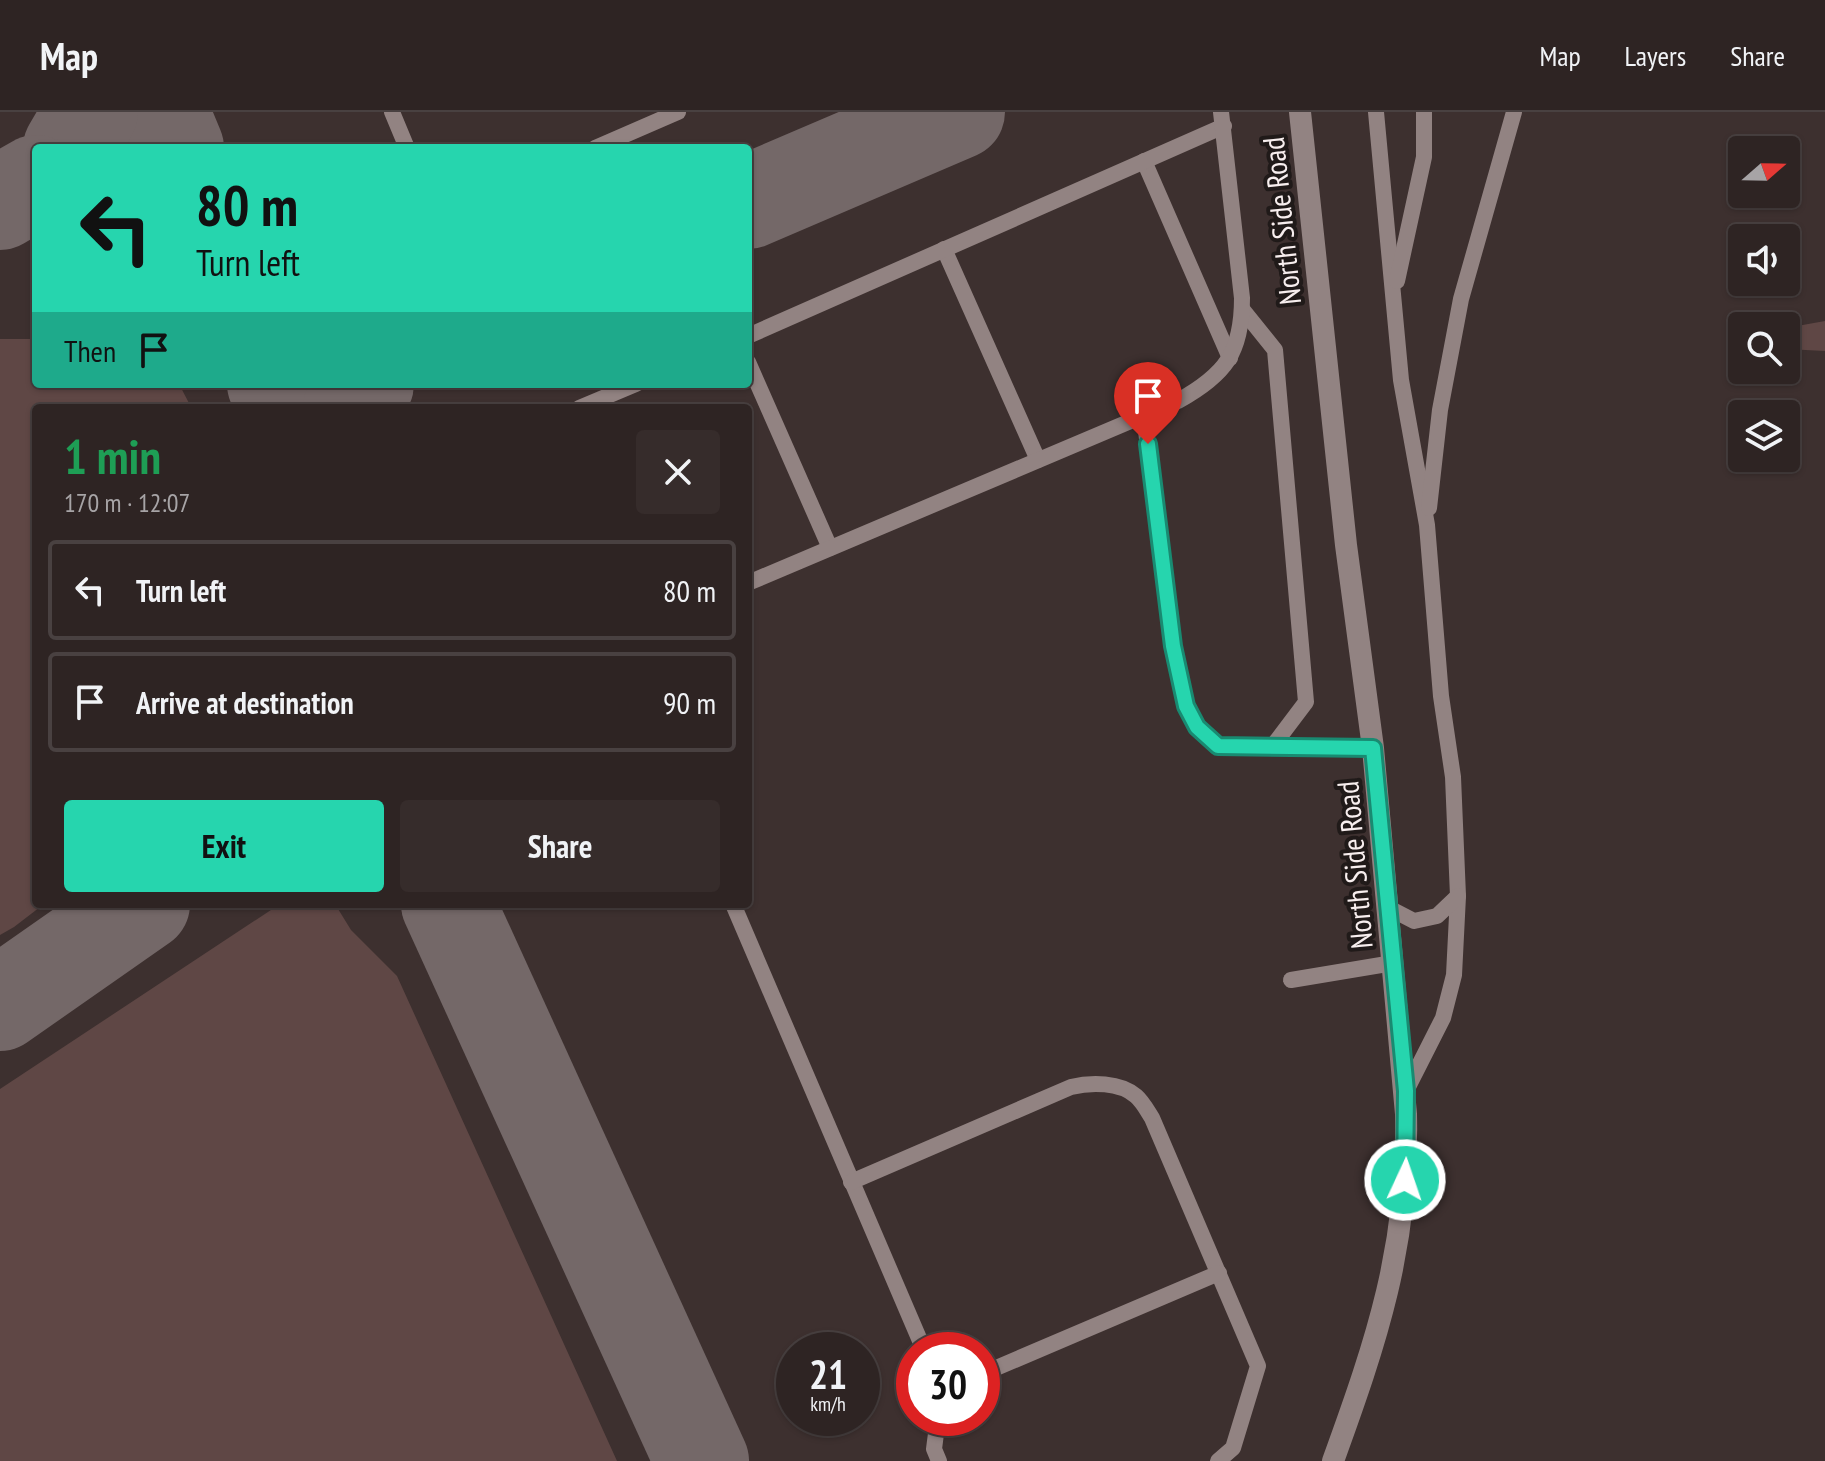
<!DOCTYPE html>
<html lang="en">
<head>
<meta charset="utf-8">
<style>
  :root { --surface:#2e2423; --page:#362c2b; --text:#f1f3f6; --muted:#a7a4a6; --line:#494141; --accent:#26d5ae }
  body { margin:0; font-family:"PT Sans Narrow",sans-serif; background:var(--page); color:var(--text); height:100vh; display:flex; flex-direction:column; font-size:30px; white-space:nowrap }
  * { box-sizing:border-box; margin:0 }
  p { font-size:26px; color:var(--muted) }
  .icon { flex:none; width:44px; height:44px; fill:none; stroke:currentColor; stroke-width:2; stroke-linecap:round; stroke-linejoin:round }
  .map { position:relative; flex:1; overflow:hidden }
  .drawer { position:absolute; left:32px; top:292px; width:720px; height:504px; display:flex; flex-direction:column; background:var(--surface); border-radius:8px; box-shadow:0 2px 6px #0004,0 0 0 2px var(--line) }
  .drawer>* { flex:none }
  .top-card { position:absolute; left:32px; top:32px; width:720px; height:244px; border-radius:8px; box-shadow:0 2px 6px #0004,0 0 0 2px var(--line); background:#26d5ae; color:#111; overflow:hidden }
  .needle { width:52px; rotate:70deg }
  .fabs { position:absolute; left:1728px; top:24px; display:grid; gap:16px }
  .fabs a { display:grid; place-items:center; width:72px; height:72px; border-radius:8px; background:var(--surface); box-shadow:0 2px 6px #0004,0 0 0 2px var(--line); font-size:40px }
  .speed { position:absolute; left:776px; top:1220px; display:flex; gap:16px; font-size:40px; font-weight:700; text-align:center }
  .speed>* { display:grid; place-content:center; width:104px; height:104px; border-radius:50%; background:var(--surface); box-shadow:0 2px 6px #0004,0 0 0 2px var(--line); line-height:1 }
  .speed small { font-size:20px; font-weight:400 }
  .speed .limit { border:12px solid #d22; background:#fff; color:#111 }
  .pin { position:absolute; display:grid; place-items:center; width:68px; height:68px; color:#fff; margin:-82px -34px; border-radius:50% 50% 50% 0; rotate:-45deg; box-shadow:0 0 8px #0007 }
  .pin .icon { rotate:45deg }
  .me { position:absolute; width:88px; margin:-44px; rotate:3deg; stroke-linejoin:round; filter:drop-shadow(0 0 6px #0008) }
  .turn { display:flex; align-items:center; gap:28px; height:168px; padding:0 32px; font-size:36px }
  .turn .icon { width:104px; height:104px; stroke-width:2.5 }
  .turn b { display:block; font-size:56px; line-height:68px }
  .then { display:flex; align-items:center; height:76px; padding:0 32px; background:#0003; gap:16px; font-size:30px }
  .round { display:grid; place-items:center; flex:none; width:84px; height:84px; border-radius:8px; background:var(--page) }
  .head { display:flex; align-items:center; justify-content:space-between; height:136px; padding:0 32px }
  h1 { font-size:48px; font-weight:800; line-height:60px; color:#1e9e55 }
  .primary-button { display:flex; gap:16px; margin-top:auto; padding:16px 32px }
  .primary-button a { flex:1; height:92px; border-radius:8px; background:var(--accent); color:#111; font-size:32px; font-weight:800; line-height:92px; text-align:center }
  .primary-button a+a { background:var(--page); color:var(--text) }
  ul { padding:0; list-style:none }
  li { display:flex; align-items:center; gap:24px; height:100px; margin:0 16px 12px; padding:0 16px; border:4px solid var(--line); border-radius:8px }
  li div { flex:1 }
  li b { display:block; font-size:30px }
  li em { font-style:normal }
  header { display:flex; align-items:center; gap:48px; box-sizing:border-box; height:112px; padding:0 40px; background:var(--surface); border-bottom:2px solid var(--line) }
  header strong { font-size:38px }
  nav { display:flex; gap:44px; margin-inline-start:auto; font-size:28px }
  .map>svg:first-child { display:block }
  .green { fill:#5f4745 }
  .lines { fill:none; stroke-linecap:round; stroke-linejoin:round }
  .taxiway { stroke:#746868; stroke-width:94 }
  .service { stroke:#928382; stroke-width:16 }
  .minor { stroke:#928382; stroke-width:22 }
  .route-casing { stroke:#198a71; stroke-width:20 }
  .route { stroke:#26d5ae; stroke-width:14 }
  .labels { text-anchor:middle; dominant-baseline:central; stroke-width:8; stroke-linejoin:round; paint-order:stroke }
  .street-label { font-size:30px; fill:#f7eeee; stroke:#201a19 }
</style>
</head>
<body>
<header>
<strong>Map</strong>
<nav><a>Map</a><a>Layers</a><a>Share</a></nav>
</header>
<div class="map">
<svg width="1825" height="1349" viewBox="0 0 1825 1349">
  <rect width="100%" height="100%" fill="#3d302f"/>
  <g class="green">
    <polygon points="1825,209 1825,239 1786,237 1786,216"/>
    <polygon points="0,227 36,227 36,272 179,272 191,295 36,296 36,792 44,792 14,815 0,823"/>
    <polygon points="280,792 335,792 351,818 397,864 617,1349 0,1349 0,977"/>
  </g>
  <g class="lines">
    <g class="taxiway">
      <polyline points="162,0 177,36"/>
      <polyline points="70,36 91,0"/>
      <polyline points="748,90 958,0"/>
      <polyline points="0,91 36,70"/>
      <polyline points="274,272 284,296"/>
      <polyline points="350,296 367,272"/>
      <polyline points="448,792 702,1349"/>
      <polyline points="0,892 143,792"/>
    </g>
    <g class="service">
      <polyline points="392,0 407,36"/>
      <polyline points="1376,0 1401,268 1427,413 1441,584 1453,665 1458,784 1454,863 1443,906 1406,979"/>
      <polyline points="595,36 678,0"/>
      <polyline points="1144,49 1230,246"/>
      <polyline points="944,137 1038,348"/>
      <polyline points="1397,169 1424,45 1424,0"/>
      <polyline points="1242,197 1275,238 1306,590 1272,635"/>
      <polyline points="748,224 1224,14"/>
      <polyline points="748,250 830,436"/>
      <polyline points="579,296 636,272"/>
      <polyline points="1144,303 1173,534 1186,594 1197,615 1218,634 1373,636"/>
      <polyline points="1429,396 1440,298 1461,187 1514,0"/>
      <path d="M 748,471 L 1178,289 C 1225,263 1242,241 1242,186 L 1221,0"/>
      <polyline points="733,792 924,1238"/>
      <polyline points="1387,795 1414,809 1437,804 1458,784"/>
      <polyline points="1291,868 1393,851"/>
      <path d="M 851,1070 L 1071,975 C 1091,970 1120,970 1136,984 C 1143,990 1148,1000 1152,1006 L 1258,1254 L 1233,1336 L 1218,1349"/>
      <polyline points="982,1262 1219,1161"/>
      <polyline points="938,1306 934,1337 939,1349"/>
    </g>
    <path class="minor" d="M 1300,0 L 1346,433 L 1373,636 L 1406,1002 C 1409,1133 1377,1228 1333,1349"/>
  </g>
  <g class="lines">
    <g class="route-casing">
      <polyline id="route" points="1148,332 1173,534 1186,594 1197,615 1218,634 1373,636 1406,979 1405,1068"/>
    </g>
    <use href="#route" class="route"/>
  </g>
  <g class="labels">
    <g class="street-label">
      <text transform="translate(1281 109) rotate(-96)">North Side Road</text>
      <text transform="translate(1354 753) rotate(-95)">North Side Road</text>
    </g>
  </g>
</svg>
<div class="fabs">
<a><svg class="needle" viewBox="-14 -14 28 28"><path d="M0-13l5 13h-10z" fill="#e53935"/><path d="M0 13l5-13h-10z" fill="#a7a4a6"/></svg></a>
<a><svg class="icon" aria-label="sound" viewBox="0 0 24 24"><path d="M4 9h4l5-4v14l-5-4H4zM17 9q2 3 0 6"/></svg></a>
<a><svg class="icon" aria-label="search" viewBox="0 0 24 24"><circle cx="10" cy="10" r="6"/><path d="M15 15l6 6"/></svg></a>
<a><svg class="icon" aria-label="layers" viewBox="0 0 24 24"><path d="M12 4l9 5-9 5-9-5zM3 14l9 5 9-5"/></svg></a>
</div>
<div class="speed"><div>21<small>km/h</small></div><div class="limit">30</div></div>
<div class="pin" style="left:1148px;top:332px;background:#d93025"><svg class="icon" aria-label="arrive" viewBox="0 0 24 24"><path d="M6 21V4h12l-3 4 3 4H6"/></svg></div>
<svg class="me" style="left:1405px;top:1068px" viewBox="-20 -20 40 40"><circle r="17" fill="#26d5ae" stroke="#fff" stroke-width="3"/><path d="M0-11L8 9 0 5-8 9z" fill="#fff"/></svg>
<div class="top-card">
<div class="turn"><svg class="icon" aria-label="left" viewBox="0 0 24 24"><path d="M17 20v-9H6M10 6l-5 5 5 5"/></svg><div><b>80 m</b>Turn left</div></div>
<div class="then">Then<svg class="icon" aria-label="arrive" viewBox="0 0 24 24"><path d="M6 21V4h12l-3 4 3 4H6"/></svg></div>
</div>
<section class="drawer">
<div class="head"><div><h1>1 min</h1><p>170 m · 12:07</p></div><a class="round"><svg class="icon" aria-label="close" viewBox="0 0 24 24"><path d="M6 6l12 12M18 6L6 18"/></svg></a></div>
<ul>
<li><svg class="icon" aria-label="left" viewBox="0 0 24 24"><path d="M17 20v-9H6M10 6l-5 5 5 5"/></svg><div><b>Turn left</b></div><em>80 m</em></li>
<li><svg class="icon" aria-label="arrive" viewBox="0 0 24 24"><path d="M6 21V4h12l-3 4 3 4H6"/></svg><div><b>Arrive at destination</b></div><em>90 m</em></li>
</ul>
<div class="primary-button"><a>Exit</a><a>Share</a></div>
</section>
</div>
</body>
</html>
